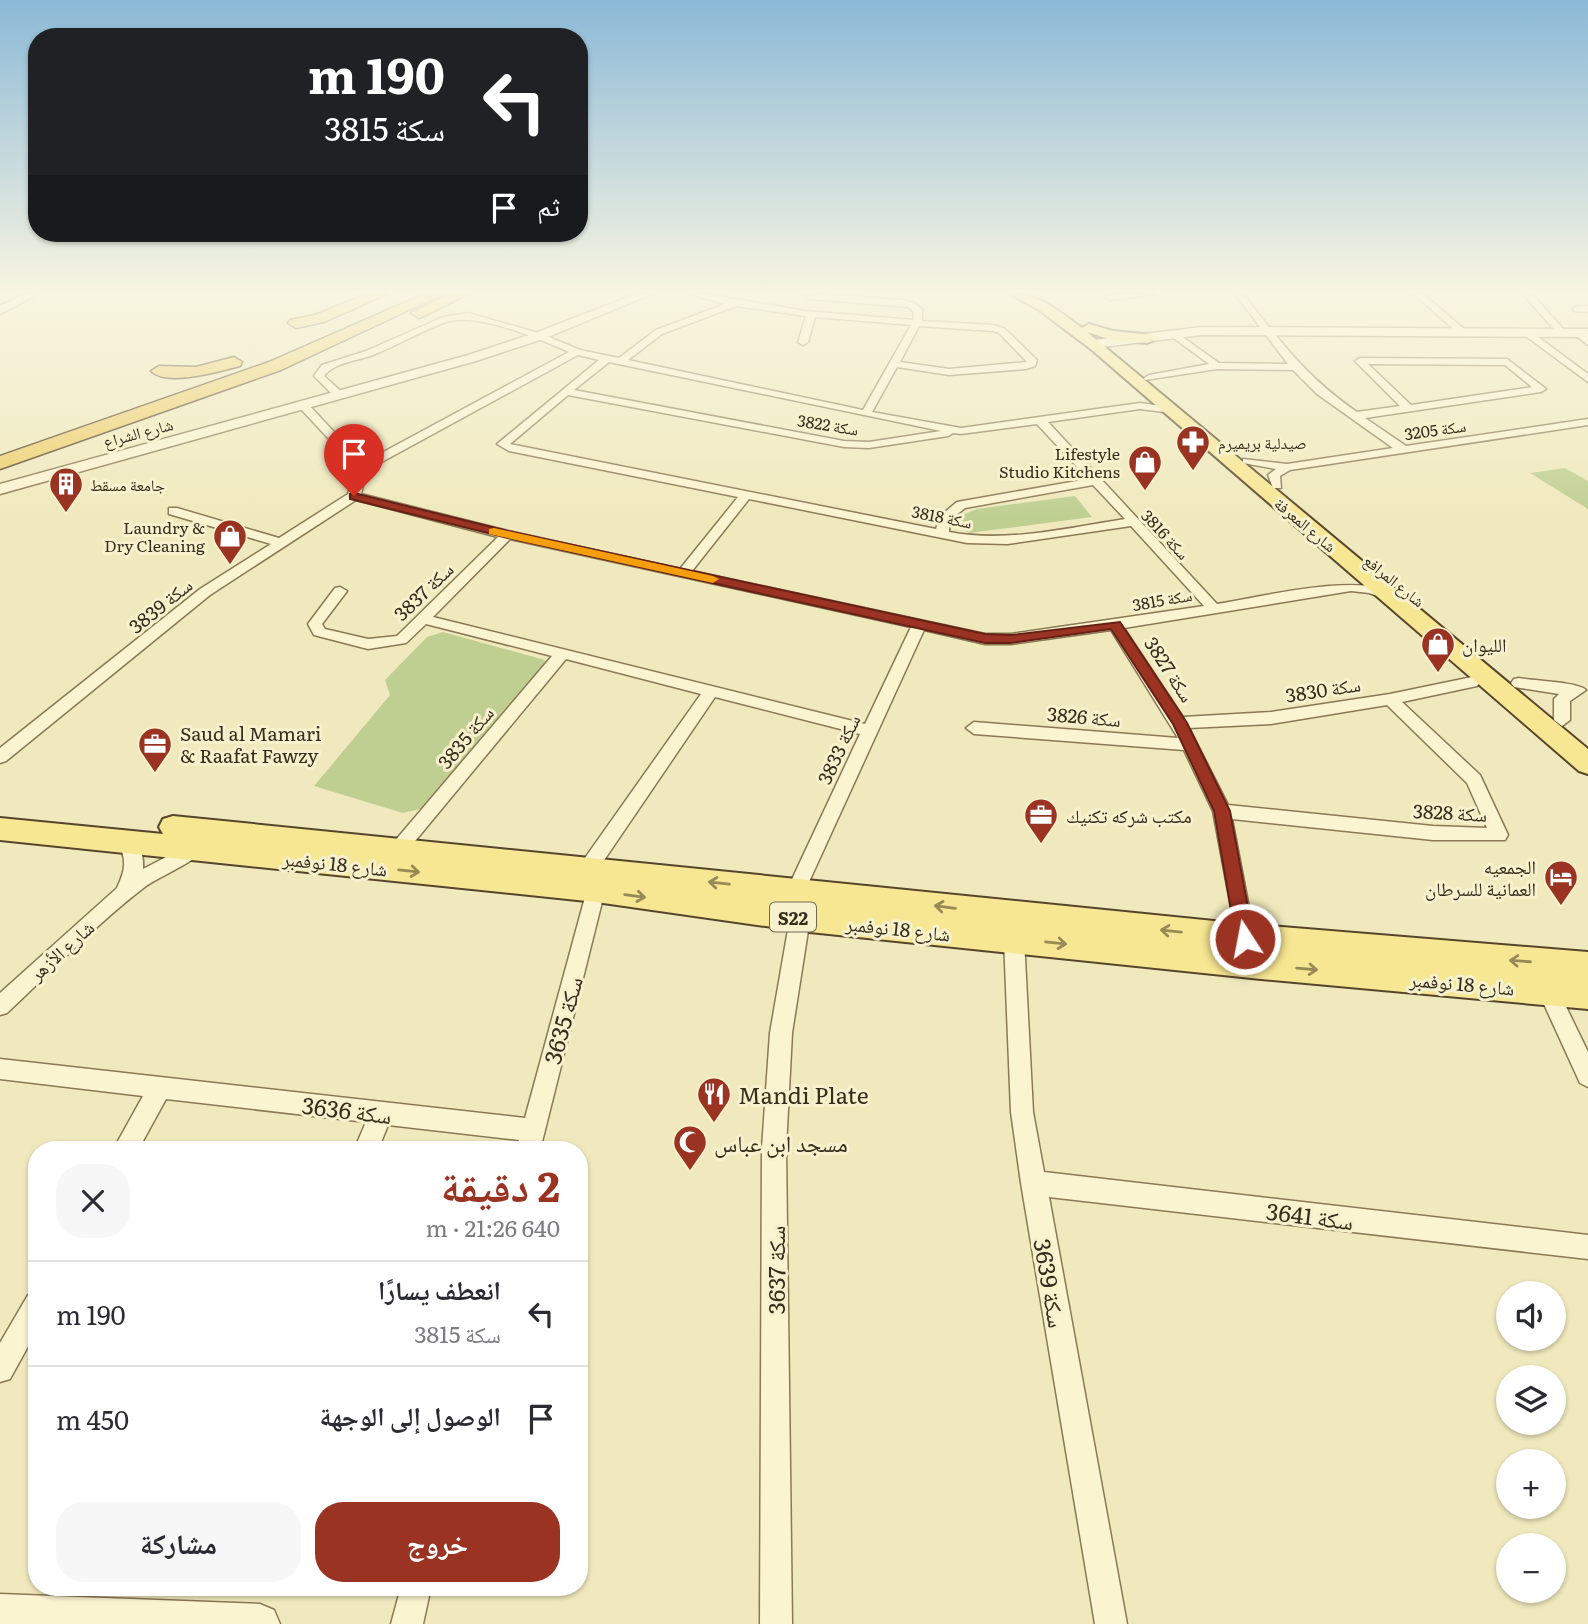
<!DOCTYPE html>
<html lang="ar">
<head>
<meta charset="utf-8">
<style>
  :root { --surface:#fff; --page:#f7f7f7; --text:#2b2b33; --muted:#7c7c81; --line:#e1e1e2; --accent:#9b3322 }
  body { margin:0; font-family:Literata,"Noto Naskh Arabic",serif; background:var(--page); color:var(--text); direction:rtl; height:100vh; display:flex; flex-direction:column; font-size:26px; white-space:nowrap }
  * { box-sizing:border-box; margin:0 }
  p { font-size:23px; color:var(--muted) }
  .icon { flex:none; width:38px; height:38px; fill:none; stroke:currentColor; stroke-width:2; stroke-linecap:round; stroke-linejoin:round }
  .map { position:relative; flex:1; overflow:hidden; direction:ltr }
  .panel { position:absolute; left:28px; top:1141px; width:560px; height:455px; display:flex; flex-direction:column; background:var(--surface); border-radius:28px; box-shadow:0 2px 5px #0004; direction:rtl }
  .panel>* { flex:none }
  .banner { position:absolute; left:28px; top:28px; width:560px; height:214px; border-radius:28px; box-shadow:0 2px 5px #0004; direction:rtl; background:#202124; color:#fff; overflow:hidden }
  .controls { position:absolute; left:1496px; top:1281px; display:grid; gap:14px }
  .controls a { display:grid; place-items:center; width:70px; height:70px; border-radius:50%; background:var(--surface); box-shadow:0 2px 5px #0004; font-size:35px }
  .pin { position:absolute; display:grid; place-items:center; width:60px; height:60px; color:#fff; margin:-72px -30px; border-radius:50% 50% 50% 0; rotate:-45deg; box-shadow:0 0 7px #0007 }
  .pin .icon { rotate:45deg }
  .me { position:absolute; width:77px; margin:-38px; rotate:349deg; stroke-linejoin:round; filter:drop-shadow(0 0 5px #0008) }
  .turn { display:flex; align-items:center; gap:24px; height:147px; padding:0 28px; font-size:32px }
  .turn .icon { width:91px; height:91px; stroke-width:2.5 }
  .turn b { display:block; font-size:49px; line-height:60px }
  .then { display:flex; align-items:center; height:66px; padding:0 28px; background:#0003; gap:14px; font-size:26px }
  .round { display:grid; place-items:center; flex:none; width:74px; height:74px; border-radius:28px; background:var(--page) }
  .summary { display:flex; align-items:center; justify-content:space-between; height:119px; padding:0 28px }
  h1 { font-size:42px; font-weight:700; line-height:52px; color:var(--accent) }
  .primary-button { display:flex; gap:14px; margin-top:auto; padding:14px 28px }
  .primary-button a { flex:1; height:80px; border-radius:28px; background:var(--accent); color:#fff; font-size:28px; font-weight:700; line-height:80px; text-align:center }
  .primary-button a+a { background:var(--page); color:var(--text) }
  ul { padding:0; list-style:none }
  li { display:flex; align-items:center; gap:21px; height:105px; padding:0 28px; border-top:2px solid var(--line) }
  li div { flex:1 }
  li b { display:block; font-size:26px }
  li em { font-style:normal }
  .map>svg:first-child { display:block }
  .green { fill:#becf91 }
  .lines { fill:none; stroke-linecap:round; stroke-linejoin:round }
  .minor-casing { stroke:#897955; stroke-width:3 }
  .tertiary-casing { stroke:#897955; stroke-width:3 }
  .primary-casing { stroke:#56452a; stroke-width:4 }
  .trunk-casing { stroke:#56452a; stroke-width:3 }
  .minor { fill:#fbf4d1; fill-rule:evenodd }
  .tertiary { fill:#fbf4d1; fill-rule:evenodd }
  .primary { fill:#f7e692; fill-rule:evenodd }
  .trunk { fill:#eecf6d; fill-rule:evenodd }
  .oneway { stroke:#978a56 }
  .route { fill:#9b3322; stroke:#652116; stroke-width:2 }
  .slow { fill:#f59e0b }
  .labels { text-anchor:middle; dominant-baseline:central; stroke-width:6; stroke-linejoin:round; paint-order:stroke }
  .far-street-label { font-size:16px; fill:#372d1b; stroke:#f7f1cd }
  .far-poi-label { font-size:16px; fill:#372d1b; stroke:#f7f1cd; text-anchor:start }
  .shield { fill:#f7f1cd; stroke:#716850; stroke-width:2 }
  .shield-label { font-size:18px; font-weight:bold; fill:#372d1b }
  .street-label { font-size:19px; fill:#372d1b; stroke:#f7f1cd }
  .poi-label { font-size:19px; fill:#372d1b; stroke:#f7f1cd; text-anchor:start }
  .near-street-label { font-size:23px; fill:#372d1b; stroke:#f7f1cd }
  .near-poi-label { font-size:23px; fill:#372d1b; stroke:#f7f1cd; text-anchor:start }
</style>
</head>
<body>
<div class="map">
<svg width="1588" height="1624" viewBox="0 0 1588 1624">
  <rect width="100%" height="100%" fill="#f0e9bd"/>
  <g class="green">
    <polygon points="1565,468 1588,481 1588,509 1530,473"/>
    <polygon points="1075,496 1092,517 969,533 960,527 965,514 976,509"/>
    <polygon points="443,632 545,660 542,669 424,808 403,813 314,786 390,695 385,680 427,637"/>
  </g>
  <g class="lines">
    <g class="minor-casing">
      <g id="minor">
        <path d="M 690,294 L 706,294 L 805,311 L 913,320 L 914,312 L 908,307 L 810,299 L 806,296 L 817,294 L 902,300 L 914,303 L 922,309 L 922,321 L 994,325 L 1005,329 L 1037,360 L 1035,366 L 1026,369 L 949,375 L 897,367 L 872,412 L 961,428 L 1140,403 L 1176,408 L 1177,410 L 1172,413 L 1140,409 L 1048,422 L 1217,604 C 1256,598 1368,570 1396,596 L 1389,600 L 1369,593 L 1351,591 L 1124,628 L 1183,717 L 1271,712 L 1390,694 L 1472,677 L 1477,678 L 1480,682 L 1477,686 L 1402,702 L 1480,775 L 1508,835 L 1505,840 L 1433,840 L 1232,819 L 1255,939 L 1252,945 L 1245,947 L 1238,945 L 1213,811 L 1184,750 L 974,734 L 966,728 L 974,722 L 1178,738 L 1111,630 L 1011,644 L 985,644 L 924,630 L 803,895 L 796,898 L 789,895 L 787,890 L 860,734 L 715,697 L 594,875 L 587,877 L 580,875 L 578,870 L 580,865 L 701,694 L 566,659 L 406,852 L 394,852 L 391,847 L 394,842 L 552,656 L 426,624 L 406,643 L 368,649 L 314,635 L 308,624 L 335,588 L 340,587 L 347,591 L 322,624 L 325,629 L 368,639 L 397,636 L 498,537 L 356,500 L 210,595 L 6,761 L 0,763 L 0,748 L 200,589 L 271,544 L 169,514 L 169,508 L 177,508 L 279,538 L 348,494 L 356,468 L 299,407 L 299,403 L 307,403 L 363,463 L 569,352 C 539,339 478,312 446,322 C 421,331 398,345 373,355 C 357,361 335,362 324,376 L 343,393 L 343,397 L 335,397 L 314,376 L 322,365 L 366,351 L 443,317 L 468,313 L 542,334 L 580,350 L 619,358 L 656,330 L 725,304 ZM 736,306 L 806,316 L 798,342 L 803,345 L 808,342 L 815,317 L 911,325 L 863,410 L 628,360 L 662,334 ZM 919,326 L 993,331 L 999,333 L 1027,362 L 949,369 L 900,362 ZM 578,355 L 599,360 L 497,444 L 509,451 L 738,497 L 680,569 L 508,531 L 361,494 L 367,470 ZM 609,362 L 941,431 L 869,442 L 844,441 L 574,390 ZM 568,395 L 844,447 L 869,448 L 948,436 L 953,433 L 961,434 L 1037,424 L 1088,479 L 957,502 L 940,516 L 936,529 L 510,444 ZM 1093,485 L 1125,519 C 1067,528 1007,543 949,532 L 950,520 L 965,508 ZM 749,499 L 967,543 L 1008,544 L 1131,526 L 1204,606 L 1011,634 L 985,634 L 692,571 ZM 510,539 L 911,627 L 865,724 L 433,617 ZM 1387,705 L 1467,783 L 1487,828 L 1433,826 L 1228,805 L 1189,728 L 1271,724 Z"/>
        <polygon points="1116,294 1156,294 1110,300 1106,297"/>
        <path d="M 1235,294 L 1243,294 C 1281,342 1306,377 1357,412 L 1400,406 L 1355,361 L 1360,358 L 1507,359 L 1546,389 L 1541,392 L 1365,418 L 1406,446 L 1588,419 L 1588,425 L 1290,470 L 1280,476 L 1281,488 L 1273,488 L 1268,475 L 1276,469 L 1243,463 L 1243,459 L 1287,464 L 1393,448 L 1317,394 L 1293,370 L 1217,369 L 1145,380 L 1144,378 L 1149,375 L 1209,364 L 1171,336 L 1169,334 L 1174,331 L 1219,363 L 1288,364 ZM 1368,364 L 1505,365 L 1532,387 L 1411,405 Z"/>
        <polygon points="1414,294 1423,294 1464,329 1464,333 1458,333"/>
        <polygon points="1523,294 1532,294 1565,331 1565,335 1559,335"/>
        <polygon points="1577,306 1588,306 1588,312 1574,311 1573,309"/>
        <polygon points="1523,330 1529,330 1588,374 1588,382 1523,334"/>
        <polygon points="1575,331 1581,331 1588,337 1588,345 1575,335"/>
        <path d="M 1519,678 C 1533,681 1578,682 1586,690 L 1570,701 L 1570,720 L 1562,726 L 1554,720 L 1554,699 L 1559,694 L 1514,687 L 1511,683 L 1514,679 Z"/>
        <path d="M 126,834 C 140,838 144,856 143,869 L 195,842 L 201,844 L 204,849 C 198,860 159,877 146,886 C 96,924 53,970 7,1013 L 0,1015 L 0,993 L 117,888 C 126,869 127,859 117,841 L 120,836 Z"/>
        <polygon points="596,882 603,885 605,890 540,1150 516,1150 519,1140 388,1125 378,1150 354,1150 366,1122 166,1099 138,1150 113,1150 143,1096 0,1079 0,1059 525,1118 587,890 589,885"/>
        <polygon points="800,910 807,912 810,918 792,1033 786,1148 792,1624 760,1624 762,1148 770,1033 790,918 793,912"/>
        <polygon points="1014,931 1021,933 1024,939 1033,1112 1044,1172 1588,1235 1588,1259 1049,1197 1127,1624 1095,1624 1021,1183 1011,1112 1004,939 1007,933"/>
        <polygon points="1548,982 1555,984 1588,1052 1588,1087 1580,1083 1538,991 1541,984"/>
        <polygon points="37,1291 37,1330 10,1379 0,1382 0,1343 28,1295"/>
        <polygon points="401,1587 431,1587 423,1624 391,1624"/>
      </g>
    </g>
    <g class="tertiary-casing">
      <g id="tertiary">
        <polygon points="24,294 39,294 0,314 0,306"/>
        <polygon points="636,294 652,294 543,339 476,361 0,494 0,484 468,355 535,333"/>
        <polygon points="1202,327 1588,329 1588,337 1202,335 1094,348 1088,344 1094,340"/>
        <polygon points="0,1594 260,1604 274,1610 280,1624 0,1624"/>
      </g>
    </g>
    <g class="primary-casing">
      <g id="primary">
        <path d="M 1010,294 C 1041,294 1058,311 1082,328 L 1089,324 L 1113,331 L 1152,335 L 1155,338 L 1152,341 L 1147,343 L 1111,340 L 1087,332 L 1588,749 L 1588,774 L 1579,771 L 1092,350 L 1039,310 Z"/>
        <polygon points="173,816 1234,923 1588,952 1588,1009 1261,979 800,931 596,902 0,840 0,818 163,834 159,827 163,819"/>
      </g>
    </g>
    <g class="trunk-casing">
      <g id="trunk">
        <polygon points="367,294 387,294 324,322 296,328 288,323 290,320 315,315"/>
        <polygon points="424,294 443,294 281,370 0,469 0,456 269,362"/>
        <polygon points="449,294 468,294 424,316 419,318 411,313"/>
        <path d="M 234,357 L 242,362 L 240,366 C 220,371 167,387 151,371 L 159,366 L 196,367 Z"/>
      </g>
    </g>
    <use href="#minor" class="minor"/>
    <use href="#tertiary" class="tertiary"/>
    <use href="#primary" class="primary"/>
    <use href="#trunk" class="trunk"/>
  </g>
  <defs><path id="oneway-shaft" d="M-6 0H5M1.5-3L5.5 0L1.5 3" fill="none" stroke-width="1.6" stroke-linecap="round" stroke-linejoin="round" transform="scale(1.75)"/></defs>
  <g class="oneway">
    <use href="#oneway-shaft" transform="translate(409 871) rotate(6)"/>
    <use href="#oneway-shaft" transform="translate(719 883) rotate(-174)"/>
    <use href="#oneway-shaft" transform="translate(635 896) rotate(8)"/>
    <use href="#oneway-shaft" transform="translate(945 907) rotate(-173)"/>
    <use href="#oneway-shaft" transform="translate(1171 931) rotate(-174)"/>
    <use href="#oneway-shaft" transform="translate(1056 943) rotate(6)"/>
    <use href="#oneway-shaft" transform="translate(1520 961) rotate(-176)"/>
    <use href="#oneway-shaft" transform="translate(1307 969) rotate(5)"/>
  </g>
  <linearGradient id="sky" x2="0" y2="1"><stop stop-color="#8bb9d7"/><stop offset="0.56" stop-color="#f8f5e1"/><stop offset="1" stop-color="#f8f5e1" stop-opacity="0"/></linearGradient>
  <rect width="1588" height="521" fill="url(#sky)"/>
  <polygon class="route" points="354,493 508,531 985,634 1011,635 1120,622 1187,723 1230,811 1254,939 1252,944 1245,946 1239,944 1236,939 1214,811 1173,724 1111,629 1011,643 985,643 508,538 350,499 350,494"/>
  <polygon class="slow" points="494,528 713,576 719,579 713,583 489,534 489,529"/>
  <defs>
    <g id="pharmacy-pin" transform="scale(1.75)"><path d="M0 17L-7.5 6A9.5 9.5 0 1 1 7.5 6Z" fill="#9b3322" stroke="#f7f1cd"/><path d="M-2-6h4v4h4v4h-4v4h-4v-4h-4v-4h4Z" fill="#fff"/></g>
    <g id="shop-pin" transform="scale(1.75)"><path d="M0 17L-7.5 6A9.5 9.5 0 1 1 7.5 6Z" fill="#9b3322" stroke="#f7f1cd"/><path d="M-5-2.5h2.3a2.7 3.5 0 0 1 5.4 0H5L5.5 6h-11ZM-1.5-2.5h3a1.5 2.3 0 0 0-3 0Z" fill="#fff"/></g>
    <g id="building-pin" transform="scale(1.75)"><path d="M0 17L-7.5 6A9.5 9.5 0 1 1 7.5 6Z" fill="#9b3322" stroke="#f7f1cd"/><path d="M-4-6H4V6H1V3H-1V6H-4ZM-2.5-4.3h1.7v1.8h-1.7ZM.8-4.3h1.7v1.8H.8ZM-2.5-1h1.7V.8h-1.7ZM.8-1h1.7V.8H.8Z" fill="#fff"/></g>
    <g id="office-pin" transform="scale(1.75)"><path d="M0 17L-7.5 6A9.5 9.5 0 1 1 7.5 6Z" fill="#9b3322" stroke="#f7f1cd"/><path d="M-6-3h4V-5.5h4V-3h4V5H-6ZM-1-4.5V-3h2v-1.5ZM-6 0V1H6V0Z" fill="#fff"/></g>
    <g id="hotel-pin" transform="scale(1.75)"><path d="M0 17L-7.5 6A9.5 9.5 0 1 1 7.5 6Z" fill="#9b3322" stroke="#f7f1cd"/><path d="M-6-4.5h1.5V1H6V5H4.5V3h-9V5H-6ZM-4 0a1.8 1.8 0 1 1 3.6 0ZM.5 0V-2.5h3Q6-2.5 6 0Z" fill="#fff"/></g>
    <g id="restaurant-pin" transform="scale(1.75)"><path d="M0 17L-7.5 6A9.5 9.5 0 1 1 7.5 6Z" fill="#9b3322" stroke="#f7f1cd"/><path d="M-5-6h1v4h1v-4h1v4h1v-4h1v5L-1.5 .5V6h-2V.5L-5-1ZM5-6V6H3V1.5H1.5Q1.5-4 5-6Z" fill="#fff"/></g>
    <g id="mosque-pin" transform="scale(1.75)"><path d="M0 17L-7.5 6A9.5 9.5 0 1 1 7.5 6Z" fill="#9b3322" stroke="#f7f1cd"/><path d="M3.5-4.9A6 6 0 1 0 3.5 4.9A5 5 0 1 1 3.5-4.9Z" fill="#fff"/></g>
  </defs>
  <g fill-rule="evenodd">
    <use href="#pharmacy-pin" x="1193" y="442"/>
    <use href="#shop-pin" x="1145" y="462"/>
    <use href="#building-pin" x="66" y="484"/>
    <use href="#shop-pin" x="230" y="536"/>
    <use href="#shop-pin" x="1438" y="644"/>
    <use href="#office-pin" x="155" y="744"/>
    <use href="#office-pin" x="1041" y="815"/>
    <use href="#hotel-pin" x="1561" y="877"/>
    <use href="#restaurant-pin" x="714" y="1094"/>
    <use href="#mosque-pin" x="690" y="1142"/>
  </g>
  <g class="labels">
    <g class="far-street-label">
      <text transform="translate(828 424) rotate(9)">سكة 3822</text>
      <text transform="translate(1435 429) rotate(-8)">سكة 3205</text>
      <text transform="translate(138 432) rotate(-15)">شارع الشراع</text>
      <text transform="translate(942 516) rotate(11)">سكة 3818</text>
      <text transform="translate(1306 524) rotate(40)">شارع المعرفة</text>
      <text transform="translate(1166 534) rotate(47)">سكة 3816</text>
      <text transform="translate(1395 580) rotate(39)">شارع المرافع</text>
      <text transform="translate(1162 599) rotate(-10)">سكة 3815</text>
    </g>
    <g class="far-poi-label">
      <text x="1218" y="442">صيدلية بريميرم</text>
      <text x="1120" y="453" text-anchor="end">Lifestyle<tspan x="1120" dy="18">Studio Kitchens</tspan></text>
      <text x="90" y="484">جامعة مسقط</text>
      <text x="205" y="527" text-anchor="end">Laundry &amp;<tspan x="205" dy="18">Dry Cleaning</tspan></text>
    </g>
    <rect class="shield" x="770" y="902.5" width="46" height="29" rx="5"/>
    <g class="shield-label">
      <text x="793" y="917">S22</text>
    </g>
    <g class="street-label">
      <text transform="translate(423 591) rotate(-44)">سكة 3837</text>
      <text transform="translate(160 605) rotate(-39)">سكة 3839</text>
      <text transform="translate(1170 669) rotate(57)">سكة 3827</text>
      <text transform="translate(1323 689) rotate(-9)">سكة 3830</text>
      <text transform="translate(1084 716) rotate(5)">سكة 3826</text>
      <text transform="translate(465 737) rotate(-50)">سكة 3835</text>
      <text transform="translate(838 749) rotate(-65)">سكة 3833</text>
      <text transform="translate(1450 812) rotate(3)">سكة 3828</text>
      <text transform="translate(335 863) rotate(6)">شارع 18 نوفمبر</text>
      <text transform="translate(898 928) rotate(6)">شارع 18 نوفمبر</text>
      <text transform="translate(61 950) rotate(-42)">شارع الأزهر</text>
      <text transform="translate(1462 983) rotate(5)">شارع 18 نوفمبر</text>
    </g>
    <g class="poi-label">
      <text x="1462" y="644">الليوان</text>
      <text x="180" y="733">Saud al Mamari<tspan x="180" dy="22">&amp; Raafat Fawzy</tspan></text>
      <text x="1066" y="815">مكتب شركه تكنيك</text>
      <text x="1536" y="866" text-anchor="end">الجمعيه<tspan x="1536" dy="22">العمانية للسرطان</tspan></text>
    </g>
    <g class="near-street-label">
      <text transform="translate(562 1020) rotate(-75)">سكة 3635</text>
      <text transform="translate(347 1109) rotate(7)">سكة 3636</text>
      <text transform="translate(1310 1215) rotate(7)">سكة 3641</text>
      <text transform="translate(775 1270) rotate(-90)">سكة 3637</text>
      <text transform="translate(1051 1283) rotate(80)">سكة 3639</text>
    </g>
    <g class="near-poi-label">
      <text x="738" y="1094">Mandi Plate</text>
      <text x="714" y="1142">مسجد ابن عباس</text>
    </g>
  </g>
</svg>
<div class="controls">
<a><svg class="icon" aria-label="sound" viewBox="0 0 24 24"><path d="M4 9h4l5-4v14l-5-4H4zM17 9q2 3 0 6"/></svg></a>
<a><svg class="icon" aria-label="layers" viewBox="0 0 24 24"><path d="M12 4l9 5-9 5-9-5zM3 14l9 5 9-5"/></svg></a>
<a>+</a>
<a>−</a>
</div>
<div class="pin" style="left:354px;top:496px;background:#d93025"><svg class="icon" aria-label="arrive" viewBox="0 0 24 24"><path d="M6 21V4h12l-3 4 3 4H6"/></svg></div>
<svg class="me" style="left:1245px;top:939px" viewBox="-20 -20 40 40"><circle r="17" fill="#9b3322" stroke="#fff" stroke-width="3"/><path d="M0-11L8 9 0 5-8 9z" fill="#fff"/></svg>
<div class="banner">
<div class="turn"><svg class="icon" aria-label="left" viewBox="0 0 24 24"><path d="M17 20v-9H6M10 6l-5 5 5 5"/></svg><div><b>190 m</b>سكة 3815</div></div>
<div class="then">ثم<svg class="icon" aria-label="arrive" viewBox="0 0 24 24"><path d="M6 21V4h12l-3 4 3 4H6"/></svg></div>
</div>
<section class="panel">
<div class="summary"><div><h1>2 دقيقة</h1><p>640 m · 21:26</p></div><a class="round"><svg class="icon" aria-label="close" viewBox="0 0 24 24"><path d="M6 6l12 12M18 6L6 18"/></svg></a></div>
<ul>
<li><svg class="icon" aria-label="left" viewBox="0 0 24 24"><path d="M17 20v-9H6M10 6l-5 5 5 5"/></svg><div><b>انعطف يسارًا</b><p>سكة 3815</p></div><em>190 m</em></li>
<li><svg class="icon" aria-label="arrive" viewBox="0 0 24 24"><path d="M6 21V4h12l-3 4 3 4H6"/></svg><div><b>الوصول إلى الوجهة</b></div><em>450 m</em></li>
</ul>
<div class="primary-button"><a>خروج</a><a>مشاركة</a></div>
</section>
</div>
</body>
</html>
